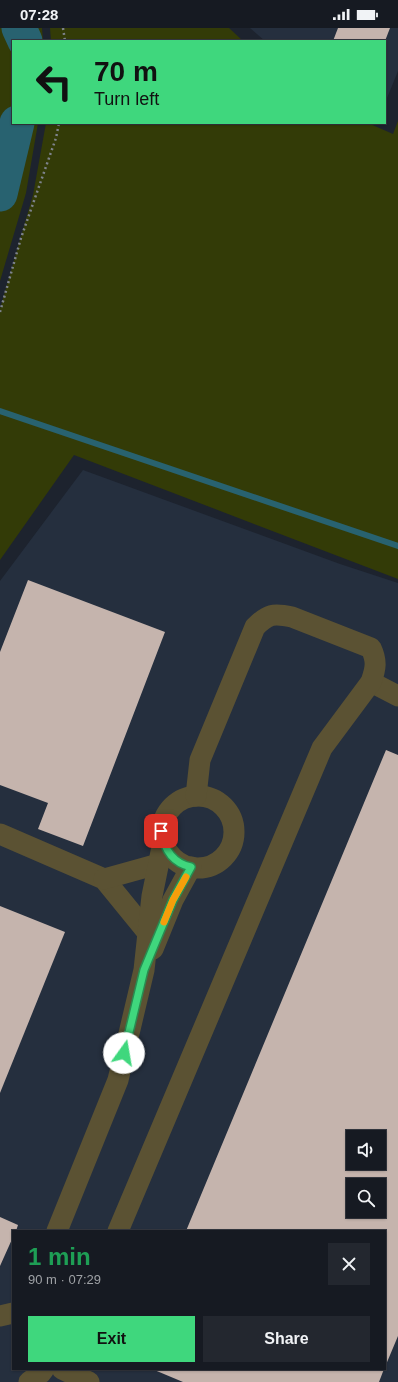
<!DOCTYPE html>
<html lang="en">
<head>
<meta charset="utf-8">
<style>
  :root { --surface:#161a22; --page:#23272f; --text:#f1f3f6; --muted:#9ea1a5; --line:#353840; --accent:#3fd77d }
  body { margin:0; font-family:Arial,sans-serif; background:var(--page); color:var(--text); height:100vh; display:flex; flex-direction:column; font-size:15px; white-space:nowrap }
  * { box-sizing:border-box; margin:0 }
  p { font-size:13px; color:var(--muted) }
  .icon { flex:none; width:22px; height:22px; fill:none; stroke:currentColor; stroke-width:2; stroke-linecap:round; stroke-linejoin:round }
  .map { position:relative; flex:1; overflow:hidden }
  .side { position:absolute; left:12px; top:1202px; width:374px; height:140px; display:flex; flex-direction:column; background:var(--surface); border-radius:0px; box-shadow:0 1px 3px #0004,0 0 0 1px var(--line) }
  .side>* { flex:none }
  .top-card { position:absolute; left:12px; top:12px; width:374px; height:84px; border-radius:0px; box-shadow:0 1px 3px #0004,0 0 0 1px var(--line); background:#3fd77d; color:#111; overflow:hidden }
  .buttons { position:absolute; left:346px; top:1102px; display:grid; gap:8px }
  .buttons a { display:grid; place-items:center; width:40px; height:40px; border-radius:0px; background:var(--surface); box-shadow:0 1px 3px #0004,0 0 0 1px var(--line); font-size:20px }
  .pin { position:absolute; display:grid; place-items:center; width:34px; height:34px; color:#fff; margin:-17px; border-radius:8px; box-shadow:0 2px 6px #0006 }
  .me { position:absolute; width:44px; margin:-22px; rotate:13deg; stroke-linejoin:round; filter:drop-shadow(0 0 3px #0008) }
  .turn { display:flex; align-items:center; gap:14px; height:84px; padding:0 16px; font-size:18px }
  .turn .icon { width:52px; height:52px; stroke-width:2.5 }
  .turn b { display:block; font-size:28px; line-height:34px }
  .round { display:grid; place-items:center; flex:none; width:42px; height:42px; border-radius:0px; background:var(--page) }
  .summary { display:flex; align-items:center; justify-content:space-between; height:68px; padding:0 16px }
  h1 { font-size:24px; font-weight:700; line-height:30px; color:#1e9e55 }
  .action { display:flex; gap:8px; margin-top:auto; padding:8px 16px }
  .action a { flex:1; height:46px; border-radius:0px; background:var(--accent); color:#111; font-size:16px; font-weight:700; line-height:46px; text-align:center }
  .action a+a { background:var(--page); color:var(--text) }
  .status { display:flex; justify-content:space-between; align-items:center; height:28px; padding:0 20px; background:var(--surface); direction:ltr }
  .status svg { height:11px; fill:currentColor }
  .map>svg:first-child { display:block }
  .built { fill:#252f3e; fill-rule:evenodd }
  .green { fill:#333b07 }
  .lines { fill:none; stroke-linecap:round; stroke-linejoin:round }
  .stream { stroke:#286270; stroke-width:6 }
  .river { stroke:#286270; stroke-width:35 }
  .building { fill:#c5b4ad; fill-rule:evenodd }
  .path { stroke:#7e838c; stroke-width:2.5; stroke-dasharray:2 3; stroke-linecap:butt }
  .minor { stroke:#5b5233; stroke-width:21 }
  .route-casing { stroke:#298c51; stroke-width:10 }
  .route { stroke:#3fd77d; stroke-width:7 }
  .slow { stroke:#f59e0b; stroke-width:7 }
</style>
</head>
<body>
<div class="status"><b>07:28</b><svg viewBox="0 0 49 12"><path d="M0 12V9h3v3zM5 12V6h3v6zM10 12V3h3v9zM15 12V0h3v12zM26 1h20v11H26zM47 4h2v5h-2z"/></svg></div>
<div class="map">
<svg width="398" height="1354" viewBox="0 0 398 1354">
  <rect width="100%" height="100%" fill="#1d232e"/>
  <g class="built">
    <polygon points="250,0 398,0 398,43 385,75 385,13 265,13"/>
    <path d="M 83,442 L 340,536 L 398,555 L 398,1354 L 0,1354 L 0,553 ZM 353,1109 L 379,1109 L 379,1135 L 353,1135 ZM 353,1157 L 379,1157 L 379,1183 L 353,1183 ZM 13,1203 L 385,1203 L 385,1341 L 13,1341 Z"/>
  </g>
  <g class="green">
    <polygon points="0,0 42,0 43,13 13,13 13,95 38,95 26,165 0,253"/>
    <polygon points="50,0 229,0 243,13 51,13"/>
    <polygon points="398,93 398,551 74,427 0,532 0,281 33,167 46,95 368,95 393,106"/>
  </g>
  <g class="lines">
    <polyline class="stream" points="0,383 398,518"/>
    <g class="river">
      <polyline points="19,0 25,13"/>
      <polyline points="0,166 17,95"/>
    </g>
  </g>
  <g class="building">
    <polygon points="338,0 390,0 385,13 333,13"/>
    <polygon points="28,552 165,604 83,818 38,801 48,775 0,757 0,624"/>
    <path d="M 386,722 L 398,727 L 398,1308 L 385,1339 L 385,1203 L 186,1203 ZM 353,1109 L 379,1109 L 379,1135 L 353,1135 ZM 353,1157 L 379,1157 L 379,1183 L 353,1183 Z"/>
    <polygon points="0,878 65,904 0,1065"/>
    <polygon points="0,1189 18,1197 16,1203 13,1203 13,1209 0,1238"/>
    <polygon points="152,1341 384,1341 379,1354 183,1354"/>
  </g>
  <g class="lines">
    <g class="path">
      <polyline points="63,0 65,13"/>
      <polyline points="0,284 21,210 56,110 59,95"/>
    </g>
    <g class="minor">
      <polyline points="371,654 398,668"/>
      <circle cx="198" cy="804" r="36"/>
      <polyline points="0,806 104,851 148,905"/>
      <polyline points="104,851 158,836"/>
      <polyline points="153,921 173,872 191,839"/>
      <polyline points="57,1203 118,1052 144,942 152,868 163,814"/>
      <path d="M 118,1203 L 322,720 L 371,654 C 376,640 377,633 371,620 L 292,589 C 273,585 268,586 255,599 L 200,732 L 196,768"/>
      <polyline points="0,1288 13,1285"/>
      <polyline points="62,1341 89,1354"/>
      <polyline points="29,1354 41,1345 44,1341"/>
    </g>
  </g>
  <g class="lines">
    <g class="route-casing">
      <path id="route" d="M 124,1025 L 144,942 L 173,872 L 191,839 C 172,835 164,821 161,803"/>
    </g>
    <use href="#route" class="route"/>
    <polyline class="slow" points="164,894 173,872 186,849"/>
  </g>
</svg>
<div class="buttons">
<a><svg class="icon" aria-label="sound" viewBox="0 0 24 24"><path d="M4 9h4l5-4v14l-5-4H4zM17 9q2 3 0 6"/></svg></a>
<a><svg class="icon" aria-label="search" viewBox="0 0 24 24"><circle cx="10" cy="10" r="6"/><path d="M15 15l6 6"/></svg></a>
</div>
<div class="pin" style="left:161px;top:803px;background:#d93025"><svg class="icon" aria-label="arrive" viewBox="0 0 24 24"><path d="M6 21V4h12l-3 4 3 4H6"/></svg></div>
<svg class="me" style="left:124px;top:1025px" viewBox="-20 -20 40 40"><circle r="19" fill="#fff"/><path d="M0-13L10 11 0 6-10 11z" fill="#3fd77d"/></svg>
<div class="top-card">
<div class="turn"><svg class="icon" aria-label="left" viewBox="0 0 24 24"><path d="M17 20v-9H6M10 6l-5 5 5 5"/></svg><div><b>70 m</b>Turn left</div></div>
</div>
<section class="side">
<div class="summary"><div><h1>1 min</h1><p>90 m · 07:29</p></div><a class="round"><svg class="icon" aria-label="close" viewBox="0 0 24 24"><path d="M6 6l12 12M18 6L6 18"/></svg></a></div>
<div class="action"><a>Exit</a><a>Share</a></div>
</section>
</div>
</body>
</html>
